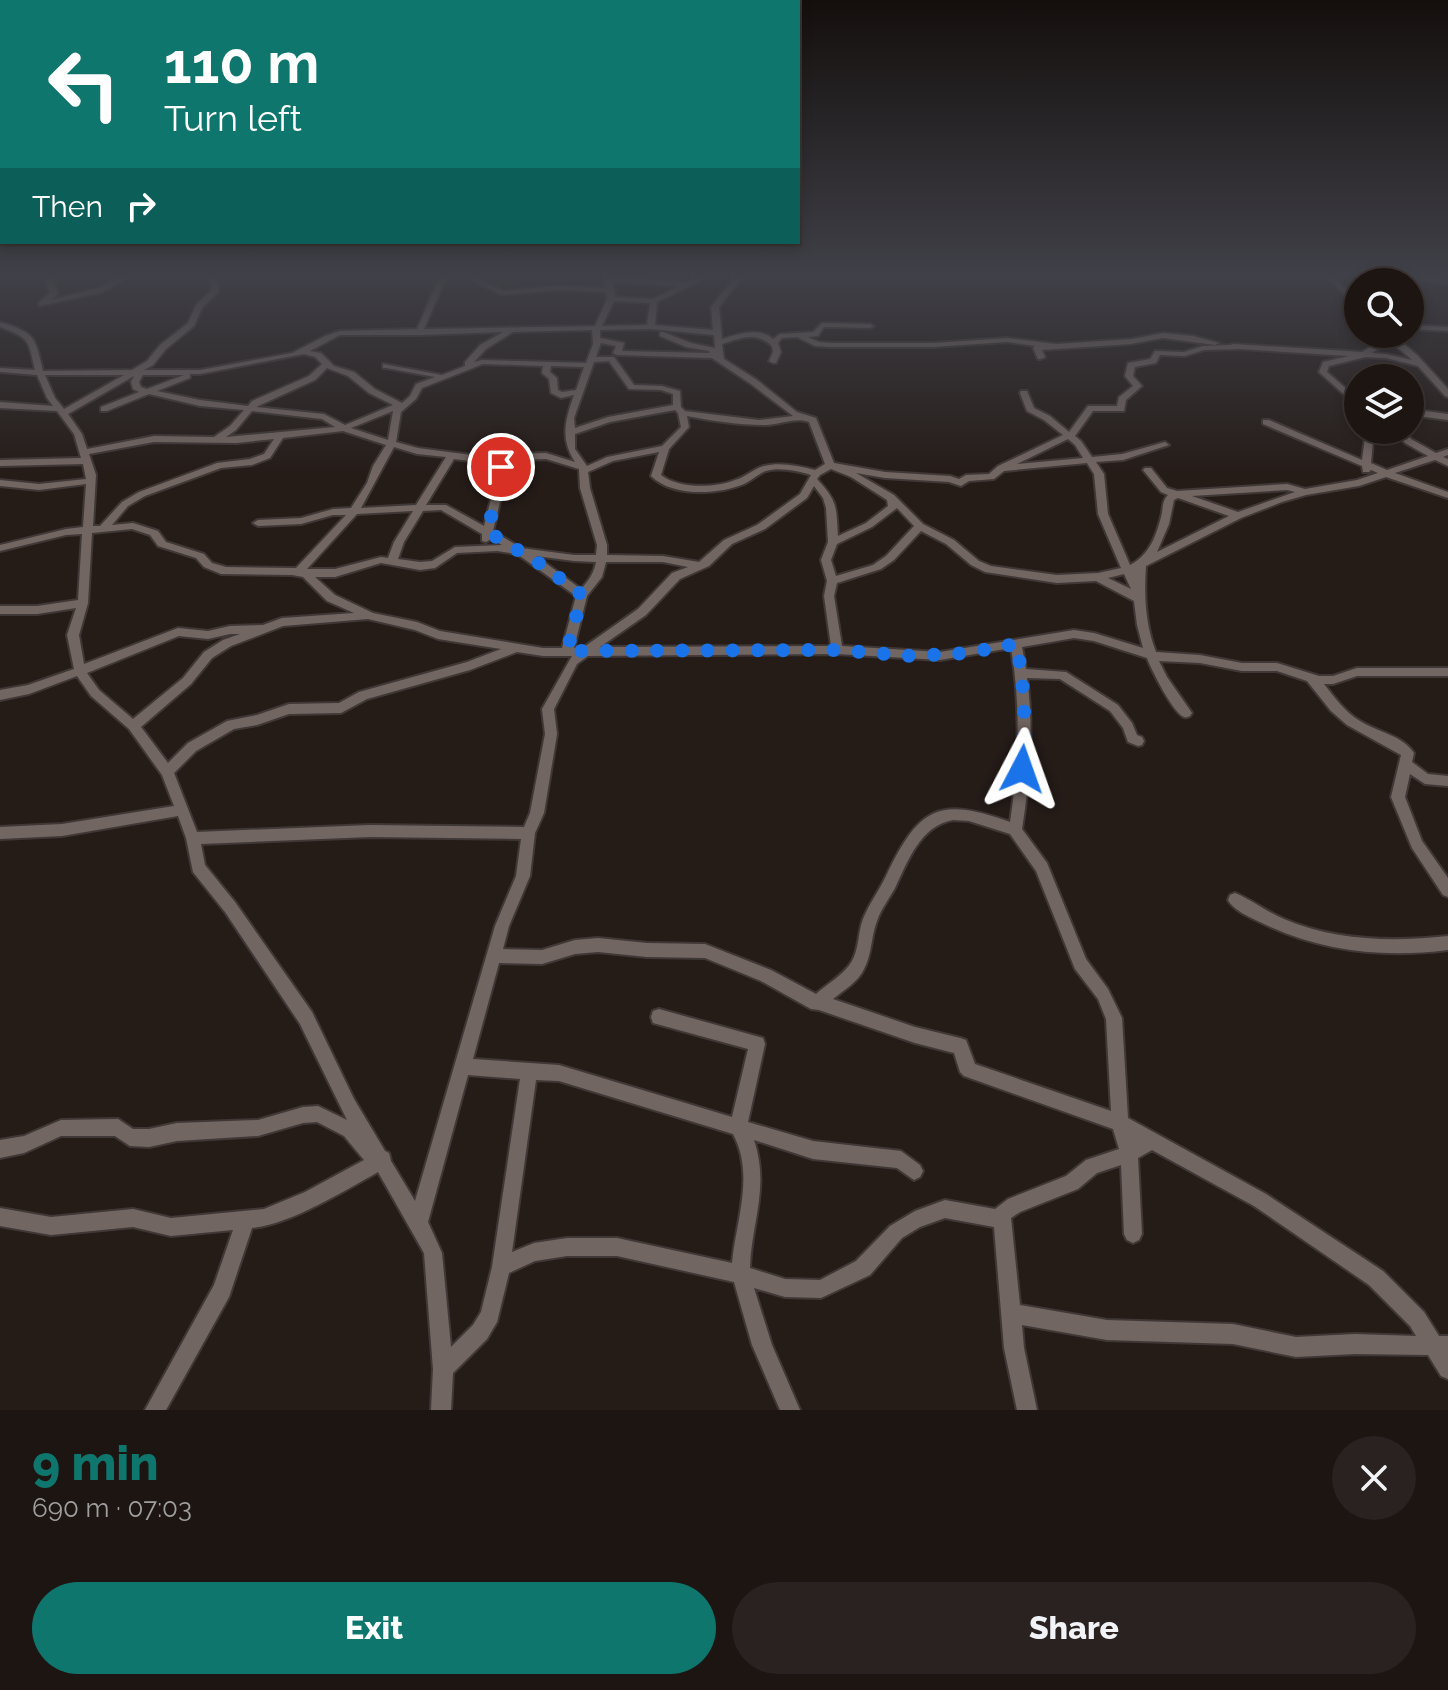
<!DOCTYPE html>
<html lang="en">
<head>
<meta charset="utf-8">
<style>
  :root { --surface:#1c1512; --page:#292220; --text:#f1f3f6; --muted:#a09f9f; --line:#3a3432; --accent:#0f766e }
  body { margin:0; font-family:Raleway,sans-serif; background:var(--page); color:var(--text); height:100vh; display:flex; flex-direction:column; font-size:30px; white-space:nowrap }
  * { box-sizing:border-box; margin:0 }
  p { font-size:26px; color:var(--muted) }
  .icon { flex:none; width:44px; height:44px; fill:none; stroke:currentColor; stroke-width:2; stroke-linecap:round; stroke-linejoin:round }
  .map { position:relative; height:1410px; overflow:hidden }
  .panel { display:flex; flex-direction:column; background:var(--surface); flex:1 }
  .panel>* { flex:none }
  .hud { position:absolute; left:0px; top:0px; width:800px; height:244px; box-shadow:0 4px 12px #0003,0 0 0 2px var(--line); background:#0f766e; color:#fff; overflow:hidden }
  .tools { position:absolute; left:1344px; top:268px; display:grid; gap:16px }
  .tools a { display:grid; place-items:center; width:80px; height:80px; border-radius:50%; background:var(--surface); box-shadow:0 4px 12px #0003,0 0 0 2px var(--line); font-size:40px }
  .pin { position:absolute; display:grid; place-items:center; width:68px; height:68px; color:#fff; margin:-34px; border:4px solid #fff; border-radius:50%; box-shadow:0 2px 8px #0007 }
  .me { position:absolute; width:88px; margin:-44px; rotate:4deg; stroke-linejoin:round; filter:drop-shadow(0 0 6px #0008) }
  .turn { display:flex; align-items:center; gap:28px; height:168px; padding:0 32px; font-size:36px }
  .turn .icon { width:104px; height:104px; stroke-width:2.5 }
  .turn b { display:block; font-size:56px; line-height:68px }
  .then { display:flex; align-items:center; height:76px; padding:0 32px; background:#0003; gap:16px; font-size:30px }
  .round { display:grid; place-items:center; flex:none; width:84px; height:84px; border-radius:42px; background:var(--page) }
  .head { display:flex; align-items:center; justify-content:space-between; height:136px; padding:0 32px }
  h1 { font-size:48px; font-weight:800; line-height:60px; color:var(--accent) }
  .cta { display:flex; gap:16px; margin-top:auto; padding:16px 32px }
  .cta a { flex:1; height:92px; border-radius:48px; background:var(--accent); color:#fff; font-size:32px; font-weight:800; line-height:92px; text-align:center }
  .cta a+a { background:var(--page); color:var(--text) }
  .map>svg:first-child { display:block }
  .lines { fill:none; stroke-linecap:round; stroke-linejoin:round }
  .minor-casing { stroke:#403836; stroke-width:4 }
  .minor { fill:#726662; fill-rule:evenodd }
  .route { stroke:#1a73e8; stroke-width:14; stroke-dasharray:0 25.2 }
</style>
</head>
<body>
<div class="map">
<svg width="1448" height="1410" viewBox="0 0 1448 1410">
  <rect width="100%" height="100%" fill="#251c18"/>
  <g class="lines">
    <g class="minor-casing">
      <g id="minor">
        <polygon points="50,276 57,276 54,283 58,293 51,300 98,288 121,276 130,276 103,292 39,306 39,302 50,293 46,283"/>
        <path d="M 207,276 L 214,276 L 219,285 L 218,292 L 202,308 L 194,326 L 166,349 L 153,365 L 144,370 L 200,370 L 292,353 L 325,336 L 340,331 L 417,329 L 440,276 L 447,276 L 424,329 L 595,326 L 607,299 L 606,292 L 558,290 L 502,295 L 463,276 L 472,276 L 503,291 L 558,286 L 605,288 L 604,276 L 688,282 L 701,276 L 710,276 L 657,302 L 655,325 L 713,330 L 711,307 L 736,276 L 743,276 L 719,307 L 722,339 C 739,334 759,327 773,339 L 780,334 L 813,332 L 822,323 L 870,324 L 874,326 L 870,328 L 824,327 L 818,336 L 808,337 L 819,342 L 831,343 L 933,343 L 1007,338 L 1056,344 L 1132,339 L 1163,333 L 1193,336 L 1219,343 L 1215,345 L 1163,338 L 1131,344 L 1042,350 L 1045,357 L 1041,359 L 1038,359 L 1033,348 L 1035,346 L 1007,342 L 933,347 L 831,347 L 815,346 L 797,337 L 782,338 L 778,343 L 781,352 L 776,363 L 773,363 L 769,361 L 773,352 L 772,346 C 755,331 742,338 722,344 L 724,359 L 757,380 L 797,412 L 816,418 L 834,463 L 885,472 L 950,476 L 959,479 L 966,475 L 989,474 L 998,466 L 1063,435 L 1044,420 L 1027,411 L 1020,393 L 1021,391 L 1027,391 L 1034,408 L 1050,416 L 1069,432 L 1088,406 L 1117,406 L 1119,397 L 1133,386 L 1125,376 L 1128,363 L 1150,359 L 1155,351 L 1184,352 L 1203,346 L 1230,345 L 1233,344 L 1362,352 L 1386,337 L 1383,334 L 1392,334 L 1417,355 L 1448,389 L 1448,397 L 1445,396 L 1418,366 L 1386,358 L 1365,357 L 1329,366 L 1327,372 L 1358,399 L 1358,407 L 1319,372 L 1323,362 L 1349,356 L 1240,349 L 1204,350 L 1185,356 L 1160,355 L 1156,363 L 1135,367 L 1133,376 L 1142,386 L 1126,400 L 1124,411 L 1093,411 L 1075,436 L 1081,441 L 1092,457 L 1122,454 L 1165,442 L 1169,445 L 1123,460 L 1096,462 L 1104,474 L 1108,514 L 1130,565 C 1150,555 1157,534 1162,513 C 1163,505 1163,500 1168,495 L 1161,492 L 1143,470 L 1145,468 L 1151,468 L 1167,488 L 1177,491 L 1287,484 L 1305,489 L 1357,480 L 1378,473 L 1371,470 L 1369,472 L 1363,472 L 1362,466 L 1263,424 L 1263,420 L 1269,420 L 1362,460 L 1366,430 L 1374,430 L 1371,463 L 1387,470 L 1428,456 L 1405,443 L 1393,430 L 1402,430 L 1411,439 L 1436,453 L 1448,449 L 1448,455 L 1443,457 L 1448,459 L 1448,466 L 1435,460 L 1395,473 L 1448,492 L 1448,498 L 1386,477 L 1359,486 L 1306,495 L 1282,502 L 1241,518 L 1146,566 C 1144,595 1145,624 1156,652 L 1200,655 L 1242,663 L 1277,663 L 1319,676 L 1333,676 L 1357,668 L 1448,668 L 1448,676 L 1357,676 L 1333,684 L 1324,684 C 1335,698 1345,712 1360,721 C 1377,732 1402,735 1414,753 L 1412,762 L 1428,774 L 1448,776 L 1448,786 L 1425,784 L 1410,774 L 1405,797 L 1422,841 L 1448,878 L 1448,897 L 1443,895 L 1412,848 L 1391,797 L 1401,755 L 1347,725 L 1331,711 L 1307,681 L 1277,671 L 1242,671 L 1200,663 L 1159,661 L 1167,677 L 1192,713 L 1190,716 C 1188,717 1186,718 1184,717 C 1173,713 1151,669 1147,658 L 1094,641 L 1074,638 L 1022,647 L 1026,669 L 1066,672 L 1118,705 L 1132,723 L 1137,735 L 1142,737 L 1144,741 L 1142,745 L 1138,746 L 1128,742 L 1123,728 L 1110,711 L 1060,679 L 1027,678 C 1034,728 1030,779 1022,829 L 1047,863 L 1086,959 L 1108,989 L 1122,1018 L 1128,1118 L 1266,1194 L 1383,1271 L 1424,1312 L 1439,1336 L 1448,1336 L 1448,1379 L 1441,1376 L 1428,1355 L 1355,1354 L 1296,1357 L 1233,1344 L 1107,1340 L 1022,1325 L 1024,1348 L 1037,1410 L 1017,1410 L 1004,1348 L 994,1227 L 945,1218 L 920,1227 L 902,1238 L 870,1275 L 821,1298 L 785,1297 L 754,1288 L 772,1345 L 800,1410 L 780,1410 L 752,1345 L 734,1282 L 617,1256 L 567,1256 L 535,1261 L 509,1273 L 497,1322 L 487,1339 L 453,1373 L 451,1410 L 431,1410 L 433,1369 L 424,1253 L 378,1172 C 344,1191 291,1224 252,1228 L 229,1297 L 166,1410 L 145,1410 L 214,1285 L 233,1230 L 171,1236 L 133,1227 L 51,1235 L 0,1226 L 0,1208 L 51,1217 L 133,1209 L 171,1218 L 264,1209 L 305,1192 L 364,1160 L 344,1136 L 317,1122 L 303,1123 L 258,1136 L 177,1141 L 149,1147 L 130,1146 L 115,1136 L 61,1136 L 24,1153 L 0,1158 L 0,1140 L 24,1136 L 61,1120 L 118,1119 L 133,1129 L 149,1129 L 177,1123 L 258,1120 L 303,1107 L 318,1106 L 347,1120 L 300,1024 L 225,912 L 193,872 L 186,838 L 178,816 L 62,836 L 0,839 L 0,827 L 62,824 L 174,806 L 162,775 L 129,729 L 91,696 L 77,676 L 29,694 L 0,700 L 0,690 L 28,685 L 74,669 L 67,635 L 76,608 L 37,614 L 0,614 L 0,606 L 37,606 L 78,600 L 82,534 L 66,535 L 0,551 L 0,545 L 66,529 L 83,527 L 86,484 L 39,490 L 0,486 L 0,480 L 39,484 L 86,479 L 83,464 L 0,466 L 0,460 L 81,458 L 74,434 L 57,411 L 0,408 L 0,402 L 53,406 L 47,398 L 37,375 L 0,372 L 0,368 L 35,370 C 28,340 30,338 0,327 L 0,322 C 35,333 35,336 43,371 L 132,370 L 147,361 L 160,345 L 188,323 L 196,305 L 211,291 L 211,285 ZM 612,282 L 680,286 L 653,299 L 614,297 L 615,290 ZM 614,301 L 650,303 L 647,325 L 602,326 ZM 651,329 L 714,335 L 715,348 L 691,343 L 663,332 L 660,332 L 660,336 L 686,347 L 709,351 L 709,353 L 622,351 L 624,343 L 600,338 L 600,330 ZM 592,330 L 593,344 L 586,363 L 482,360 L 474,362 L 486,349 L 513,332 ZM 503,332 L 480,345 L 465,362 L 465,366 L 442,375 L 383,364 L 383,368 L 386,368 L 435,377 L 416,384 L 410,396 L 402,403 L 375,389 L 354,372 L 334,366 L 321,353 L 310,351 L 340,335 L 419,335 ZM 1390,341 L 1411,359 L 1412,360 L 1386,354 L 1372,353 ZM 601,343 L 616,346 L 613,353 L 617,355 L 712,358 L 751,384 L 793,416 L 759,420 L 685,411 L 681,407 L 680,391 L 662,386 L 634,385 L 614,357 L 596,357 ZM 304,354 L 315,357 L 322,364 L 309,376 L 252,401 L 248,406 L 200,400 L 157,391 L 190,378 L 190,374 L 200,374 ZM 609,361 L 629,389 L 661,390 L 673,394 L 673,405 L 608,417 L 575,428 L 574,418 L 594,362 ZM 483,364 L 543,366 L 542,373 L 549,379 L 551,393 L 561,398 L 574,395 C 565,420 560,439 575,462 L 546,453 L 471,455 L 418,448 L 396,442 L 401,412 L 416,399 L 422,388 ZM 551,366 L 584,367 L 576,390 L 562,392 L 558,390 L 557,378 L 550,372 ZM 327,368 L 348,376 L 369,393 L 393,405 L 345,425 L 324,414 L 256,407 L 315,380 ZM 45,375 L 124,375 L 64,409 L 55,398 ZM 143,375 L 184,375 L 147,389 L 141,387 L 139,382 ZM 134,376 L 131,382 L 133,389 L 139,392 L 101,407 L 101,411 L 107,411 L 149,394 L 200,406 L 244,410 L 230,426 L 214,437 L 154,436 L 87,449 L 82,434 L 68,414 ZM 675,410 L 678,413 L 681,427 L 662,446 L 607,457 L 587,466 L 575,449 L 575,434 L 610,422 ZM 252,411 L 322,419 L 335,427 L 226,437 L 236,430 ZM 393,411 L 388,440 L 351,428 ZM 687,416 C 713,421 739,425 765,425 C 779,425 796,417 809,422 L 825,464 L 815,470 C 798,466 781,462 764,466 C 753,469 746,477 735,480 C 715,488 679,489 661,475 L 669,449 L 689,427 ZM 343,431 L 386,445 L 373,466 L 367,483 L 351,508 L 333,509 L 301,518 L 258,520 L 253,523 L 258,526 L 301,524 L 333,515 L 346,515 L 296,568 L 226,567 L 212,563 L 204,554 L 166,542 L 158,531 L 133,523 L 112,525 L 128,506 L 145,496 L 221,468 L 252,465 L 270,458 L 283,438 ZM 274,439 L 264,454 L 250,459 L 217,463 L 139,492 L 122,502 L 100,526 L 93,526 L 96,475 L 89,454 L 154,442 L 236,443 ZM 1068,439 L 1075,445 L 1083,458 L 1017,464 ZM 394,447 L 417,454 L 446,457 L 416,505 L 361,508 ZM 659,452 L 651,476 C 672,497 718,495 744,484 C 751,481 758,474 766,471 C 780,467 797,471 811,475 L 800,494 L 757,525 L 724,540 L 699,562 L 663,556 L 607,555 L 607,545 L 590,488 L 588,472 L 613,461 ZM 454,459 L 471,461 L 501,460 L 484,526 L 446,505 L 426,505 ZM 546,459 L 579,469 L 580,488 L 597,545 L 596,555 L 574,555 L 521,548 L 493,531 L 510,460 ZM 1087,463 L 1094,474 L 1098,514 L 1121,568 L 1098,573 L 1057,575 L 991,566 L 979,561 L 954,540 L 923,524 L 894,495 L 856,473 L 885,478 L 949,482 L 961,486 L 969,481 L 994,479 L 1004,471 ZM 831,469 L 851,477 L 887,500 L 888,506 L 866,523 L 838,536 C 836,506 838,502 817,479 L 820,475 ZM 814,486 L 823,498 L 826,508 L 828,542 L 821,560 L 827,581 L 824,596 L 831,646 L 600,647 L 646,615 L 680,579 L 709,566 L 732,544 L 765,529 L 807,498 ZM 1287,490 L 1295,492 L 1238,512 L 1192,496 ZM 1178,498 L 1229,516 L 1157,552 L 1169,524 L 1174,500 ZM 897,508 L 914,526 L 886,556 L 873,565 L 836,576 L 831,560 L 837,544 L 872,527 ZM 441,510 L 482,534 L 482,541 L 486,542 L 491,539 L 502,545 L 455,547 L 432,561 L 420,562 L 398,559 L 404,542 L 423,511 ZM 413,511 L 394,542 L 388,558 L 381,557 L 335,569 L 307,569 L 357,514 ZM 132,529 L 150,535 L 158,546 L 196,558 L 204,567 L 221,574 L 292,575 L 303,577 L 327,601 L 354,613 L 282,618 L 263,625 L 230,626 L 208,631 L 178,628 L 84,664 L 79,635 L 88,603 L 92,533 ZM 921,531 L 946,544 L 971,565 L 985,572 L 1057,583 L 1096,581 L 1134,601 L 1137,625 L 1143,648 L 1094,633 L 1074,630 L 940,652 L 842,646 L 834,596 L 837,583 L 881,569 L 894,560 ZM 497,551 L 517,554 L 576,596 L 562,648 L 543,648 L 440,631 L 417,622 L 373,613 L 335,595 L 315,577 L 335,577 L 381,563 L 420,570 L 435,568 L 457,553 ZM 536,556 L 574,561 L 596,562 C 594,573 589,580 581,589 ZM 606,562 L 663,562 L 688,567 L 672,573 L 638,609 L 584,647 L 574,648 L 587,596 L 602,577 ZM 1124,574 L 1131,589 L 1108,578 ZM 368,619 L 415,630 L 438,639 L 501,649 L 467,662 L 359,692 L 339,703 L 289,704 L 257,715 L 227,721 L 188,743 L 168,763 L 141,727 L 191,684 L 212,658 L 231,646 L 283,626 ZM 230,634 L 240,634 L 223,640 L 204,652 L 183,678 L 133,719 L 99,690 L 87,673 L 179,636 L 208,639 ZM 1011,648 C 1021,706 1019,764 1010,822 C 937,796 919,808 886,876 C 879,891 869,904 863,919 C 858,932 859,949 852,961 C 845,974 827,984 816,994 L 771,970 L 705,944 L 647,943 L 598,938 L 575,940 L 542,950 L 503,949 L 509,926 L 530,876 L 535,833 L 544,813 L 557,734 L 554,709 L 577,664 L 588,656 L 837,654 L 940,660 ZM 517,652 L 543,656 L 572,656 L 542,709 L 545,734 L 530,813 L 524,827 L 370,825 L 197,832 L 174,773 L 196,751 L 234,729 L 257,725 L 289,714 L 341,713 L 367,699 L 470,670 ZM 953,820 L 969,821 L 1010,834 L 1036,871 L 1075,969 L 1098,999 L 1106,1019 L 1111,1111 L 975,1064 L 966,1040 L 960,1038 L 915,1027 L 833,999 C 844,990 858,982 864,969 C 872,954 871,936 877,921 C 881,909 889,899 895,888 C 908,861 920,826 953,820 ZM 370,837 L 521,839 L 516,876 L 495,926 L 415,1201 L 391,1161 L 389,1153 L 385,1151 L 354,1099 L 312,1012 L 235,902 L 205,865 L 201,844 ZM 598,952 L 647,957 L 705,958 L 761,981 L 811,1009 L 819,1010 L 915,1043 L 954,1053 L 960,1072 L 964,1076 L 1113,1129 L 1119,1149 L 1086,1160 L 1066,1176 L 1008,1199 L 995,1209 L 945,1200 L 915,1211 L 890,1226 L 856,1261 L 820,1280 L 785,1279 L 750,1268 C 751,1223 770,1188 754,1140 L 813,1159 L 897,1168 L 914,1180 L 920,1177 L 923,1171 L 920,1165 L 901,1151 L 813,1141 L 748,1122 L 765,1044 L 763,1038 L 659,1009 L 653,1011 L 651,1017 L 653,1023 L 748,1049 L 732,1117 L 559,1065 L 473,1059 L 499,963 L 542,964 L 575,954 ZM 468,1075 L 520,1079 L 492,1267 L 481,1312 L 473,1325 L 451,1347 L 442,1253 L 428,1222 ZM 536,1080 L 559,1081 L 733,1134 C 755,1175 736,1220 732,1263 L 617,1238 L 567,1238 L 534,1243 L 512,1252 ZM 1152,1150 L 1254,1206 L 1369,1285 L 1410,1326 L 1416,1336 L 1355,1334 L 1296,1337 L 1233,1324 L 1107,1320 L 1020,1305 L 1011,1218 L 1020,1212 L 1078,1189 L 1097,1173 L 1121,1165 L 1124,1234 L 1127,1240 L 1133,1243 L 1139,1240 L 1142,1234 L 1138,1158 Z"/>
        <polygon points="1326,276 1333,276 1358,302 1358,308"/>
        <polygon points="1389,276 1415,276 1448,280 1448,284"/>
        <polygon points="1410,325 1448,327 1448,331 1410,329"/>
        <polygon points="1410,409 1448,414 1448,420 1410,415"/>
        <path d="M 1235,893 C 1252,900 1267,912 1284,919 C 1336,941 1393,942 1448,936 L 1448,950 C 1384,958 1323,952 1264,924 C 1252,918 1234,911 1228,900 L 1230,895 Z"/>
      </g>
    </g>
    <use href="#minor" class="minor"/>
  </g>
  <linearGradient id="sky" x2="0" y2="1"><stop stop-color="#140f0d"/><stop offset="0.58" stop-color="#404048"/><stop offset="1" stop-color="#404048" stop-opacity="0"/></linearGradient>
  <rect width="1448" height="474" fill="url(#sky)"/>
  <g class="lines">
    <path class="route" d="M 501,467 L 488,532 L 542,565 L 582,595 L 567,651 L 837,650 L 912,656 L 967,653 L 1016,644 C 1025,684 1026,728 1022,769"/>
  </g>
</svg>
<div class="tools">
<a><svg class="icon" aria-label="search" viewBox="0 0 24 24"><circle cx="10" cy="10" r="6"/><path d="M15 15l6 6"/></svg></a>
<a><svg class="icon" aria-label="layers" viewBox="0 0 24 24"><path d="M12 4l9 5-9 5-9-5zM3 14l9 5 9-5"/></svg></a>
</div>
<div class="pin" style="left:501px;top:467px;background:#d93025"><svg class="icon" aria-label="arrive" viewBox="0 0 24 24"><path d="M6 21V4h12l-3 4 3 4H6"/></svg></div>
<svg class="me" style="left:1022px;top:769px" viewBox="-20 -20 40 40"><path d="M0-17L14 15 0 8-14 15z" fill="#1a73e8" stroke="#fff" stroke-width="4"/></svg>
<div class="hud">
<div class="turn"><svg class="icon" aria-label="left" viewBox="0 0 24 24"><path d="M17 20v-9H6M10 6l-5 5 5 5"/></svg><div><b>110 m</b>Turn left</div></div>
<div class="then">Then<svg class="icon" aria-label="right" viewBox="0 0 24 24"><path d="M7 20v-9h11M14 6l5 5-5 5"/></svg></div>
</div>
</div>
<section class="panel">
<div class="head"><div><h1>9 min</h1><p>690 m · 07:03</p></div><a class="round"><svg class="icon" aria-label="close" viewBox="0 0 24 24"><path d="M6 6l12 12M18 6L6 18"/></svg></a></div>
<div class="cta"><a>Exit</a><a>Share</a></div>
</section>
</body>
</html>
